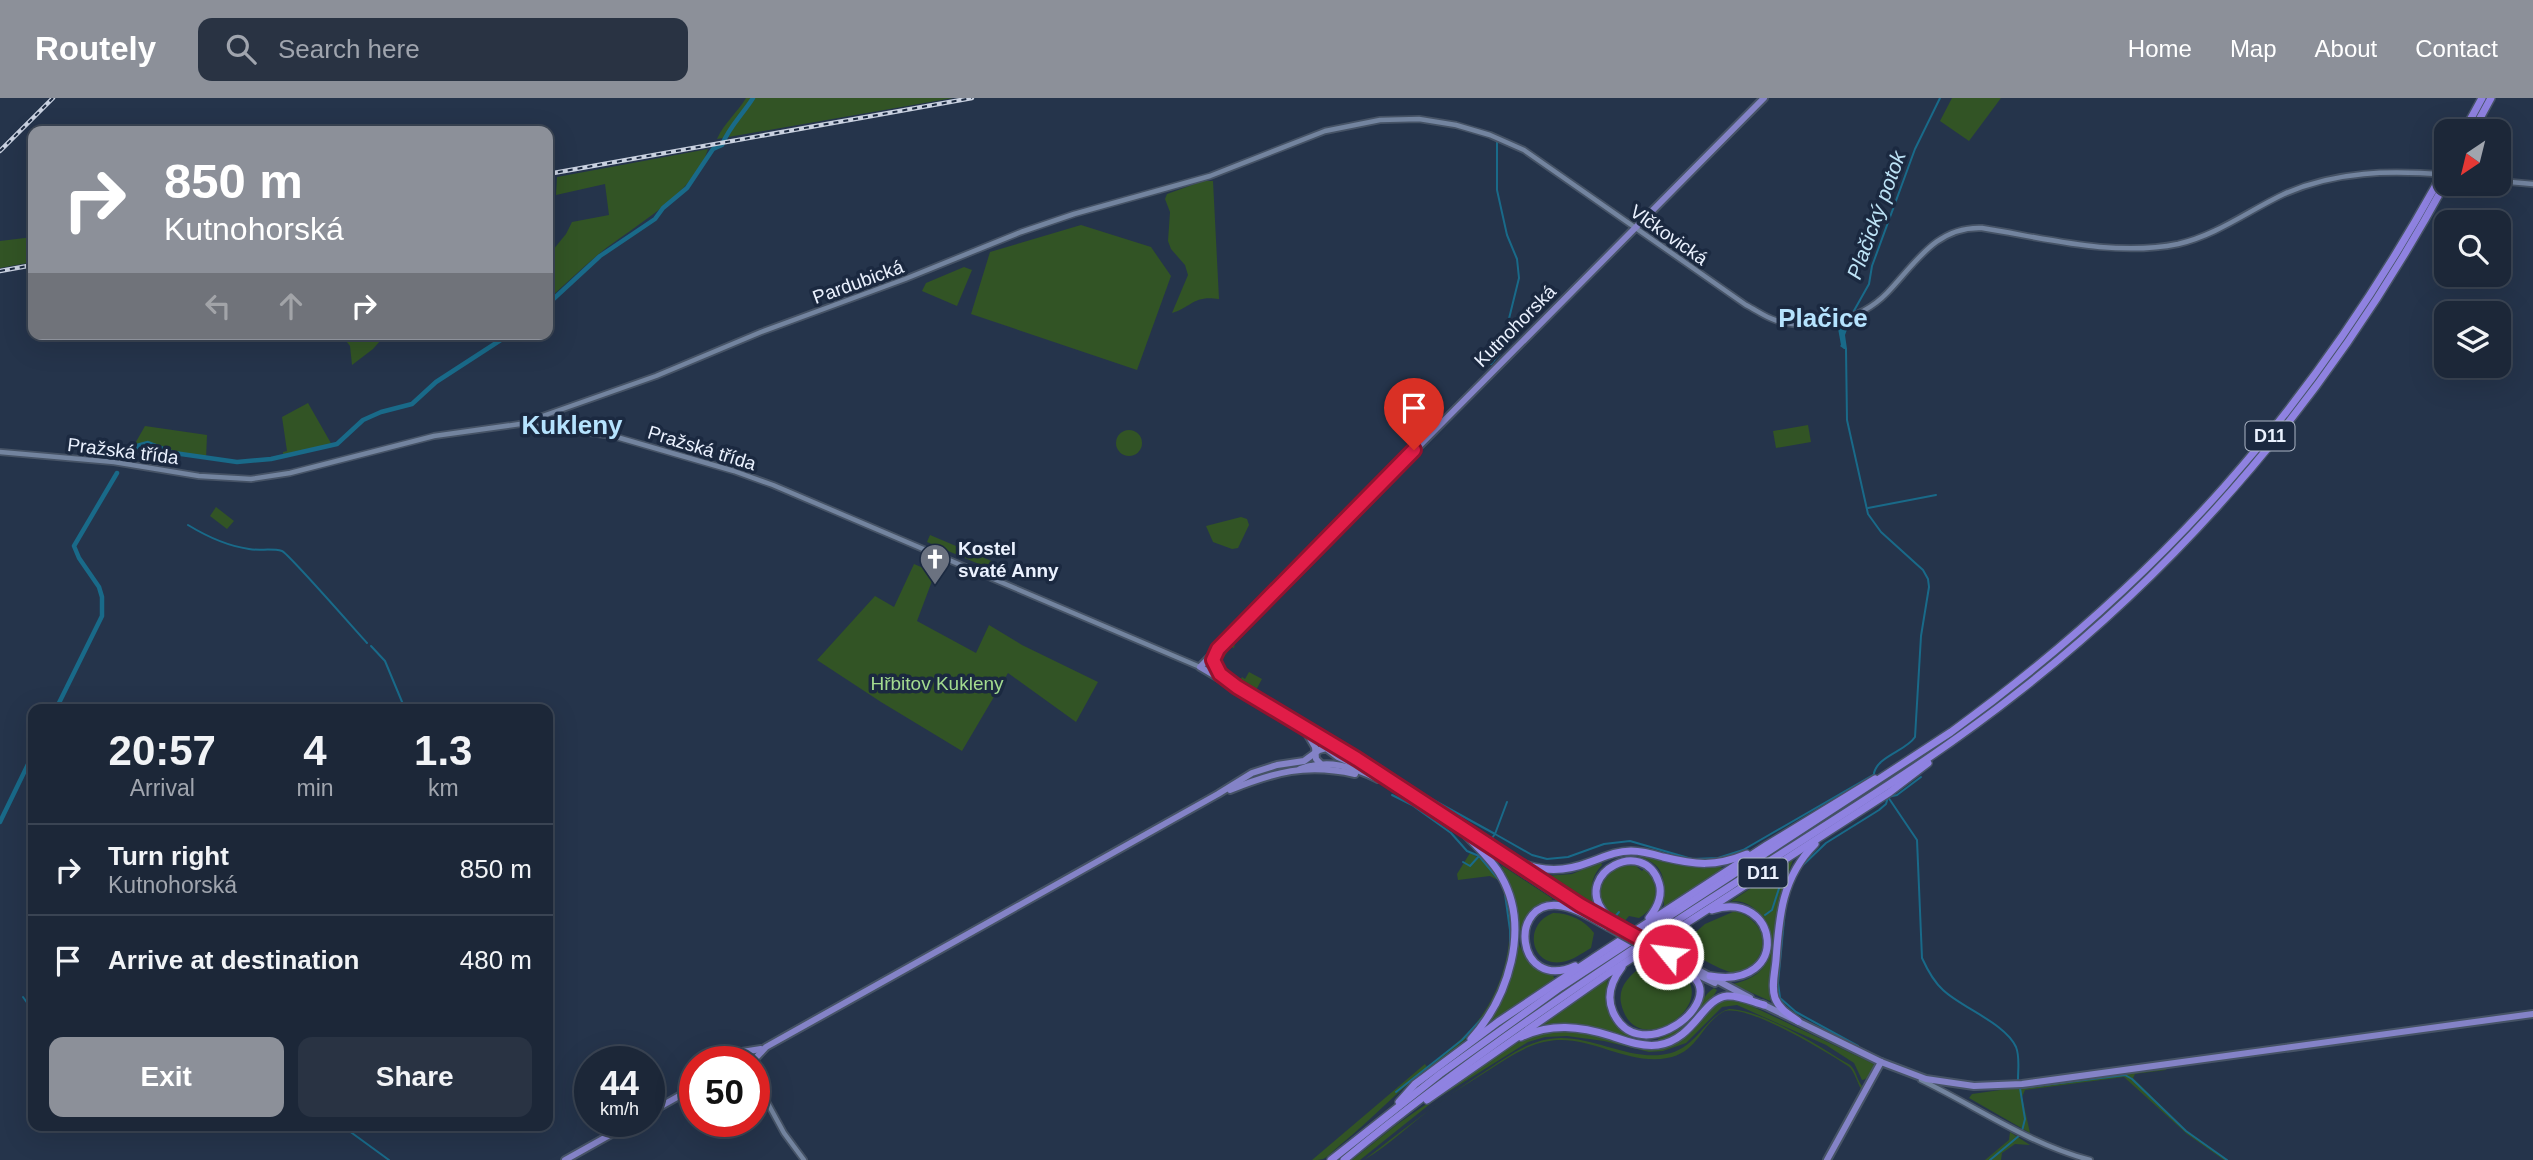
<!DOCTYPE html>
<html lang="en">
<head>
<meta charset="utf-8">
<style>
  :root { --surface:#1c2738; --page:#293343; --text:#f1f3f6; --muted:#a0a5ae; --line:#3a4453; --accent:#8c9099 }
  body { margin:0; font-family:Arial,sans-serif; background:var(--page); color:var(--text); height:100vh; display:flex; flex-direction:column; font-size:26px; white-space:nowrap }
  * { box-sizing:border-box; margin:0 }
  p { font-size:23px; color:var(--muted) }
  .icon { flex:none; width:38px; height:38px; fill:none; stroke:currentColor; stroke-width:2; stroke-linecap:round; stroke-linejoin:round }
  .map { position:relative; flex:1; overflow:hidden }
  .sheet { position:absolute; left:28px; top:606px; width:525px; height:427px; display:flex; flex-direction:column; background:var(--surface); border-radius:14px; box-shadow:0 7px 28px #0002,0 0 0 2px var(--line) }
  .sheet>* { flex:none }
  .top-card { position:absolute; left:28px; top:28px; width:525px; height:214px; border-radius:14px; box-shadow:0 7px 28px #0002,0 0 0 2px var(--line); background:#8c9099; color:#fff; overflow:hidden }
  .needle { width:46px; rotate:215deg }
  .tools { position:absolute; left:2434px; top:21px; display:grid; gap:14px }
  .tools a { display:grid; place-items:center; width:77px; height:77px; border-radius:14px; background:var(--surface); box-shadow:0 7px 28px #0002,0 0 0 2px var(--line); font-size:35px }
  .speed { position:absolute; left:574px; top:948px; display:flex; gap:14px; font-size:35px; font-weight:700; text-align:center }
  .speed>* { display:grid; place-content:center; width:91px; height:91px; border-radius:50%; background:var(--surface); box-shadow:0 7px 28px #0002,0 0 0 2px var(--line); line-height:1 }
  .speed small { font-size:18px; font-weight:400 }
  .speed .limit { border:10px solid #d22; background:#fff; color:#111 }
  .pin { position:absolute; display:grid; place-items:center; width:60px; height:60px; color:#fff; margin:-72px -30px; border-radius:50% 50% 50% 0; rotate:-45deg; box-shadow:0 0 7px #0007 }
  .pin .icon { rotate:45deg }
  .me { position:absolute; width:77px; margin:-38px; rotate:299deg; stroke-linejoin:round; filter:drop-shadow(0 0 5px #0008) }
  .turn { display:flex; align-items:center; gap:24px; height:147px; padding:0 21px; font-size:32px }
  .turn .icon { width:91px; height:91px; stroke-width:2.5 }
  .turn b { display:block; font-size:49px; line-height:60px }
  .lanes { display:flex; align-items:center; height:66px; padding:0 21px; background:#0003; justify-content:center; gap:35px; direction:ltr }
  .lanes .off { opacity:.35 }
  .eta { display:flex; justify-content:space-evenly; align-items:center; height:119px; text-align:center }
  .eta b { font-size:42px; font-weight:600; line-height:49px }
  .cta { display:flex; gap:14px; margin-top:auto; padding:14px 21px }
  .cta a { flex:1; height:80px; border-radius:14px; background:var(--accent); color:#fff; font-size:28px; font-weight:600; line-height:80px; text-align:center }
  .cta a+a { background:var(--page); color:var(--text) }
  ul { padding:0; list-style:none }
  li { display:flex; align-items:center; gap:21px; height:91px; padding:0 21px; border-top:2px solid var(--line) }
  li div { flex:1 }
  li b { display:block; font-size:26px }
  li em { font-style:normal }
  header { display:flex; align-items:center; gap:42px; box-sizing:border-box; height:98px; padding:0 35px; background:var(--accent); color:#fff }
  header strong { font-size:33px }
  nav { display:flex; gap:38px; margin-inline-start:auto; font-size:24px }
  .search { width:490px; height:63px; background:var(--page); display:flex; align-items:center; gap:18px; box-sizing:border-box; padding:0 24px; border-radius:14px; color:var(--muted); font-size:26px }
  .map>svg:first-child { display:block }
  .green { fill:#325425 }
  .water { fill:#196a89 }
  .lines { fill:none; stroke-linecap:round; stroke-linejoin:round }
  .stream { stroke:#196a89; stroke-width:2 }
  .canal { stroke:#196a89; stroke-width:4.5 }
  .minor-casing { stroke:#465366; stroke-width:8 }
  .major-casing { stroke:#465366; stroke-width:10 }
  .highway-casing { stroke:#465366; stroke-width:10 }
  .minor { stroke:#73849f; stroke-width:4.5 }
  .major { stroke:#8483c7; stroke-width:6 }
  .highway { stroke:#8f82e1; stroke-width:7 }
  .rail-casing { stroke:#c9d1e0; stroke-width:4.5 }
  .rail { stroke:#1b2940; stroke-width:2; stroke-dasharray:5; stroke-linecap:butt }
  .major-bridge-casing { stroke:#465366; stroke-width:10; stroke-linecap:butt }
  .highway-bridge-casing { stroke:#465366; stroke-width:10; stroke-linecap:butt }
  .major-bridge { stroke:#8483c7; stroke-width:6 }
  .highway-bridge { stroke:#8f82e1; stroke-width:7 }
  .route-casing { stroke:#92132f; stroke-width:18 }
  .route { stroke:#e11d48; stroke-width:12 }
  .labels { text-anchor:middle; dominant-baseline:central; stroke-width:7; stroke-linejoin:round; paint-order:stroke }
  .shield { fill:#1b2940; stroke:#acb5c5; stroke-width:2 }
  .shield-label { font-size:18px; font-weight:bold; fill:#eaf1fe }
  .street-label { font-size:19px; fill:#eaf1fe; stroke:#1b2940 }
  .poi-label { font-size:19px; font-weight:bold; fill:#eaf1fe; stroke:#1b2940; text-anchor:start }
  .park-label { font-size:19px; fill:#a3db8f; stroke:#1b2940 }
  .water-label { font-size:21px; font-style:italic; fill:#bde3f6; stroke:#1b2940 }
  .district-label { font-size:26px; font-weight:bold; fill:#b5e3fe; stroke:#1b2940 }
</style>
</head>
<body>
<header>
<strong>Routely</strong>
<div class="search"><svg class="icon" aria-label="search" viewBox="0 0 24 24"><circle cx="10" cy="10" r="6"/><path d="M15 15l6 6"/></svg>Search here</div>
<nav><a>Home</a><a>Map</a><a>About</a><a>Contact</a></nav>
</header>
<div class="map">
<svg width="2533" height="1062" viewBox="0 0 2533 1062">
  <rect width="100%" height="100%" fill="#25344b"/>
  <g class="green">
    <path d="M 746,0 L 953,0 L 717,41 C 724,25 737,15 746,0 Z"/>
    <polygon points="1952,0 2001,0 1969,43 1940,23"/>
    <path d="M 708,51 C 696,94 634,128 600,155 C 582,170 565,186 548,202 L 548,158 L 566,136 L 572,124 L 609,117 L 605,86 L 556,97 L 557,79 Z"/>
    <path d="M 1203,83 L 1213,83 L 1219,201 C 1193,197 1192,209 1172,215 L 1188,177 L 1185,167 L 1171,151 L 1168,143 L 1170,114 L 1165,101 L 1167,96 Z"/>
    <polygon points="1081,127 1151,149 1171,178 1137,272 971,216 990,154"/>
    <polygon points="33,139 33,164 0,170 0,143"/>
    <polygon points="964,169 972,172 957,208 922,193 926,185"/>
    <polygon points="341,236 386,236 373,251 352,267 350,248"/>
    <polygon points="308,305 332,347 283,358 283,354 287,353 282,319"/>
    <polygon points="1808,327 1811,344 1776,350 1773,333"/>
    <polygon points="145,328 207,337 206,361 176,357 146,346 140,348 132,357 129,356"/>
    <circle cx="1129" cy="345" r="13"/>
    <polygon points="216,409 234,423 227,431 210,418"/>
    <polygon points="1241,419 1247,421 1249,427 1238,450 1232,451 1213,444 1206,428"/>
    <polygon points="930,437 1008,470 1007,478 927,444"/>
    <polygon points="914,466 935,475 917,523 976,555 989,527 1022,547 1098,584 1076,624 1008,575 962,653 881,604 817,562 875,498 894,509"/>
    <path d="M 1233,543 L 1235,546 L 1234,550 L 1231,549 L 1222,562 L 1225,574 L 1240,582 L 1242,579 L 1245,581 L 1249,574 L 1262,581 L 1256,592 L 1262,595 C 1244,593 1215,579 1217,558 L 1229,544 Z"/>
    <path d="M 1470,755 C 1536,787 1514,886 1474,932 C 1453,957 1423,973 1399,994 C 1379,1012 1360,1031 1339,1048 C 1334,1052 1328,1059 1323,1061 C 1321,1062 1314,1062 1312,1062 L 1425,966 L 1427,969 C 1447,953 1468,938 1482,917 C 1507,882 1521,821 1498,782 L 1490,778 L 1458,782 L 1457,776 Z"/>
    <path d="M 1632,755 C 1661,759 1690,774 1720,768 L 1723,771 L 1664,809 C 1664,781 1668,765 1632,757 Z"/>
    <path d="M 1793,762 L 1779,800 L 1770,903 L 1732,886 C 1799,874 1766,795 1730,804 Z"/>
    <path d="M 1601,764 L 1602,767 C 1588,782 1592,794 1594,810 L 1543,778 L 1572,776 Z"/>
    <path d="M 1501,767 L 1553,801 C 1537,809 1525,815 1520,834 L 1513,793 Z"/>
    <path d="M 1623,767 L 1636,768 L 1642,773 L 1644,771 C 1661,785 1659,809 1639,820 L 1629,818 L 1622,826 C 1594,809 1592,782 1623,767 Z"/>
    <path d="M 1735,813 C 1761,821 1772,845 1753,867 C 1749,871 1744,874 1739,875 C 1726,877 1692,855 1680,848 L 1705,826 Z"/>
    <path d="M 1553,815 C 1569,815 1585,822 1594,835 L 1591,850 C 1582,855 1572,863 1562,864 C 1531,869 1522,827 1553,815 Z"/>
    <path d="M 1518,843 C 1524,860 1532,872 1552,876 L 1555,881 L 1485,930 C 1504,902 1514,877 1518,843 Z"/>
    <path d="M 1663,867 C 1669,869 1678,872 1683,876 C 1719,908 1634,966 1621,905 C 1618,889 1629,878 1641,869 C 1650,876 1657,874 1663,867 Z"/>
    <path d="M 1608,881 C 1602,917 1609,919 1633,941 C 1597,930 1575,922 1538,929 Z"/>
    <path d="M 1714,890 L 1717,892 C 1707,912 1681,939 1658,943 L 1658,941 C 1677,934 1688,924 1699,908 C 1704,901 1706,895 1714,890 Z"/>
    <path d="M 1728,900 L 1741,903 L 1874,966 C 1872,972 1869,982 1862,982 L 1854,965 L 1826,947 L 1737,907 L 1722,909 L 1686,945 L 1663,953 L 1649,954 L 1604,943 L 1567,938 L 1545,939 L 1528,944 L 1435,1002 L 1360,1062 L 1352,1062 L 1396,1027 L 1506,951 L 1530,938 L 1558,931 L 1667,948 C 1695,940 1703,909 1728,900 Z"/>
    <path d="M 1729,911 C 1758,911 1814,944 1838,960 C 1842,963 1849,965 1852,969 C 1857,975 1857,982 1862,988 L 1861,991 C 1857,984 1854,972 1848,968 C 1828,955 1744,903 1723,914 C 1701,926 1698,955 1667,960 C 1630,967 1594,940 1557,942 C 1530,944 1511,958 1489,972 C 1472,983 1453,994 1436,1007 C 1412,1024 1390,1047 1364,1062 C 1404,1031 1442,1001 1484,974 C 1509,958 1531,940 1561,940 C 1598,940 1635,965 1671,955 C 1698,947 1706,918 1729,911 Z"/>
    <polygon points="2166,969 2166,972 2135,976 2133,980 2187,1033 2228,1062 2224,1062 2187,1036 2124,979 2025,992 2022,999 2030,1035 1969,1000 1972,996"/>
    <polygon points="2010,1034 2030,1047 2015,1046 2002,1055 2001,1062 1985,1062 2009,1042"/>
  </g>
  <polygon class="water" points="1851,221 1845,237 1847,251 1844,251 1840,248 1841,247 1837,225"/>
  <g class="lines">
    <g class="stream">
      <polyline points="1851,218 1869,186 1872,168 1915,51 1940,0"/>
      <path d="M 1846,251 L 1847,322 L 1868,416 L 1881,434 L 1923,472 L 1928,481 L 1929,489 L 1921,538 L 1915,639 C 1906,653 1878,658 1874,675 L 1875,680"/>
      <polyline points="1491,266 1500,255 1503,245 1519,180 1517,161 1507,137 1497,92 1497,42"/>
      <polyline points="1868,410 1936,397"/>
      <path d="M 188,427 C 206,438 228,448 249,451 C 259,453 272,450 282,453 C 288,455 356,533 367,545"/>
      <polyline points="371,548 385,563 405,611"/>
      <polyline points="31,661 33,664"/>
      <polyline points="1399,683 1495,736 1507,704"/>
      <polyline points="1392,697 1412,707 1451,735 1467,753 1479,758 1499,782"/>
      <path d="M 1888,699 L 1917,742 L 1922,860 C 1927,871 1933,883 1943,892 C 1962,910 2005,925 2016,949 C 2020,959 2018,971 2018,981"/>
      <polyline points="1492,740 1495,736 1532,757 1547,761 1568,759 1604,746 1630,743 1692,761 1718,760 1743,752 1873,677"/>
      <polyline points="1463,764 1470,768 1480,757"/>
      <polyline points="1802,768 1826,745 1879,712 1886,706 1888,699 1897,697 1921,679"/>
      <polyline points="1505,796 1510,832 1510,850"/>
      <polyline points="1785,812 1778,885 1780,900 1796,914 1858,948"/>
      <polyline points="1765,817 1772,812 1784,775 1789,776"/>
      <polyline points="1614,820 1619,814"/>
      <polyline points="23,899 33,913"/>
      <polyline points="1396,994 1462,942 1485,917"/>
      <polyline points="341,1027 389,1062"/>
      <polyline points="2022,1033 2025,1021 2020,990 2125,977 2132,981 2186,1033 2227,1062"/>
      <polyline points="1990,1062 2020,1037"/>
    </g>
    <g class="canal">
      <path d="M 548,206 L 600,158 L 655,121 L 663,110 L 687,90 L 713,51 L 722,47 C 728,30 743,16 753,0"/>
      <polyline points="130,357 137,348 148,345 174,355 237,364 271,361 337,346 363,322 381,314 412,306 436,284 510,236"/>
      <polyline points="56,611 102,518 102,499 99,489 79,460 74,448 117,375"/>
      <polyline points="0,724 33,656"/>
    </g>
    <g class="minor-casing">
      <g id="minor">
        <polyline points="2499,83 2533,86"/>
        <path d="M 520,326 L 656,278 L 761,234 L 905,181 L 1021,134 L 1074,116 L 1210,78 L 1325,33 L 1380,22 L 1419,21 L 1456,27 L 1490,37 L 1524,52 L 1746,207 C 1756,212 1765,219 1775,222 C 1812,234 1860,223 1887,195 C 1915,166 1936,128 1982,130 C 2045,140 2114,159 2178,146 C 2217,137 2248,113 2284,96 C 2336,73 2391,72 2446,77"/>
        <polyline points="0,354 114,364 199,378 251,381 290,375 434,338 520,326 613,338 734,373 773,387 1200,569"/>
        <polyline points="754,980 784,1035 804,1062"/>
        <path d="M 1921,982 C 1977,1009 2029,1046 2090,1062"/>
      </g>
    </g>
    <g class="major-casing">
      <g id="major">
        <polyline points="1215,556 1214,568 1224,580"/>
        <polyline points="1314,635 1370,670"/>
        <polyline points="1308,637 1315,649 1316,661 1320,665"/>
        <polyline points="1327,650 1304,630 1200,569 1764,0"/>
        <path d="M 1300,671 C 1328,661 1351,668 1378,681"/>
        <path d="M 1230,692 C 1275,674 1306,665 1355,676"/>
        <polyline points="1455,729 1577,810"/>
        <polyline points="1514,765 1612,825"/>
        <polyline points="1668,856 1750,900"/>
        <polyline points="1690,873 1715,885"/>
        <polyline points="1762,906 1881,964 1926,981 1974,988 2022,986 2533,916"/>
        <polyline points="732,964 742,954 761,951"/>
        <polyline points="752,964 766,949 1218,696 1252,675 1277,667 1304,663 1319,652 1326,650 1338,659 1378,677 1451,722 1505,758"/>
        <polyline points="649,1015 695,989"/>
        <polyline points="565,1062 633,1024"/>
        <polyline points="1827,1062 1881,964"/>
      </g>
    </g>
    <g class="highway-casing">
      <g id="highway">
        <polyline points="2464,33 2482,0"/>
        <polyline points="2473,33 2491,0"/>
        <path d="M 1466,737 C 1478,750 1493,763 1501,778 C 1531,830 1508,900 1471,941"/>
        <path d="M 1503,757 C 1533,772 1557,777 1590,764 C 1604,759 1616,753 1631,753 C 1642,753 1653,756 1663,759 C 1696,767 1715,769 1747,756"/>
        <path d="M 1629,835 C 1620,828 1609,822 1603,813 C 1574,775 1644,738 1659,785 C 1663,798 1657,810 1649,820"/>
        <path d="M 1575,868 C 1515,895 1507,798 1562,808 C 1578,811 1594,821 1608,829"/>
        <path d="M 1622,869 C 1612,882 1606,898 1613,914 C 1636,966 1710,917 1699,887 C 1695,877 1683,871 1675,866"/>
        <path d="M 1710,878 C 1793,892 1779,790 1712,812"/>
        <path d="M 1798,923 C 1790,917 1779,911 1775,900 C 1771,889 1775,874 1776,862 C 1779,818 1782,779 1815,746"/>
        <path d="M 1521,939 C 1551,925 1580,928 1611,938 C 1626,943 1642,949 1658,947 C 1694,942 1703,900 1727,898 C 1739,897 1753,904 1764,907"/>
        <polyline points="1427,1002 1609,875 1890,694 1928,665"/>
        <polyline points="1399,1004 1415,986 1498,924 1595,859 1767,747 1875,681"/>
        <path d="M 1331,1062 L 1440,976 L 1561,889 L 1951,634 C 2160,482 2310,313 2436,87"/>
        <path d="M 1344,1062 C 1465,962 1596,874 1729,789 C 1828,725 1929,665 2021,592 C 2198,453 2339,281 2446,84"/>
      </g>
    </g>
    <use href="#minor" class="minor"/>
    <use href="#major" class="major"/>
    <use href="#highway" class="highway"/>
    <g class="rail-casing">
      <g id="rail">
        <polyline points="0,53 53,0"/>
        <polyline points="548,76 972,0"/>
        <polyline points="0,173 33,167"/>
      </g>
    </g>
    <use href="#rail" class="rail"/>
    <g class="major-bridge-casing">
      <g id="major-bridge">
        <polyline points="1608,829 1662,859"/>
        <polyline points="1629,835 1668,856"/>
      </g>
    </g>
    <g class="highway-bridge-casing">
      <polyline id="highway-bridge" points="2436,87 2446,67"/>
    </g>
    <use href="#major-bridge" class="major-bridge"/>
    <use href="#highway-bridge" class="highway-bridge"/>
  </g>
  <g class="lines">
    <g class="route-casing">
      <polyline id="route" points="1414,352 1218,551 1213,562 1220,576 1237,589 1357,661 1580,807 1668,856"/>
    </g>
    <use href="#route" class="route"/>
  </g>
  <defs>
    <g id="church-pin" transform="scale(1.575)"><path d="M0 17L-7.5 6A9.5 9.5 0 1 1 7.5 6Z" fill="#6b7280" stroke="#1b2940"/><path d="M-1.2-6h2.4v3.5h3.3v2.4h-3.3V6h-2.4V-.1h-3.3v-2.4h3.3Z" fill="#fff"/></g>
  </defs>
  <g fill-rule="evenodd">
    <use href="#church-pin" x="935" y="461"/>
  </g>
  <g class="labels">
    <g class="shield">
      <rect x="2245.5" y="323.5" width="49" height="29" rx="5"/>
      <rect x="1738.5" y="760.5" width="49" height="29" rx="5"/>
    </g>
    <g class="shield-label">
      <text x="2270" y="338">D11</text>
      <text x="1763" y="775">D11</text>
    </g>
    <g class="street-label">
      <text transform="translate(1669 137) rotate(35)">Vlčkovická</text>
      <text transform="translate(858 184) rotate(-20)">Pardubická</text>
      <text transform="translate(1515 228) rotate(-45)">Kutnohorská</text>
      <text transform="translate(702 350) rotate(17)">Pražská třída</text>
      <text transform="translate(123 353) rotate(7)">Pražská třída</text>
    </g>
    <g class="poi-label">
      <text x="958" y="450">Kostel<tspan x="958" dy="22">svaté Anny</tspan></text>
    </g>
    <g class="park-label">
      <text x="937" y="585">Hřbitov Kukleny</text>
    </g>
    <g class="water-label">
      <text transform="translate(1876 117) rotate(-70)">Plačický potok</text>
    </g>
    <g class="district-label">
      <text x="1823" y="220">Plačice</text>
      <text x="572" y="327">Kukleny</text>
    </g>
  </g>
</svg>
<div class="tools">
<a><svg class="needle" viewBox="-14 -14 28 28"><path d="M0-13l5 13h-10z" fill="#e53935"/><path d="M0 13l5-13h-10z" fill="#a0a5ae"/></svg></a>
<a><svg class="icon" aria-label="search" viewBox="0 0 24 24"><circle cx="10" cy="10" r="6"/><path d="M15 15l6 6"/></svg></a>
<a><svg class="icon" aria-label="layers" viewBox="0 0 24 24"><path d="M12 4l9 5-9 5-9-5zM3 14l9 5 9-5"/></svg></a>
</div>
<div class="speed"><div>44<small>km/h</small></div><div class="limit">50</div></div>
<div class="pin" style="left:1414px;top:352px;background:#d93025"><svg class="icon" aria-label="arrive" viewBox="0 0 24 24"><path d="M6 21V4h12l-3 4 3 4H6"/></svg></div>
<svg class="me" style="left:1668px;top:856px" viewBox="-20 -20 40 40"><circle r="17" fill="#e11d48" stroke="#fff" stroke-width="3"/><path d="M0-11L8 9 0 5-8 9z" fill="#fff"/></svg>
<div class="top-card">
<div class="turn"><svg class="icon" aria-label="right" viewBox="0 0 24 24"><path d="M7 20v-9h11M14 6l5 5-5 5"/></svg><div><b>850 m</b>Kutnohorská</div></div>
<div class="lanes"><svg class="icon off" aria-label="left" viewBox="0 0 24 24"><path d="M17 20v-9H6M10 6l-5 5 5 5"/></svg><svg class="icon off" aria-label="ahead" viewBox="0 0 24 24"><path d="M12 20V5M6 11l6-6 6 6"/></svg><svg class="icon" aria-label="right" viewBox="0 0 24 24"><path d="M7 20v-9h11M14 6l5 5-5 5"/></svg></div>
</div>
<section class="sheet">
<div class="eta">
<div><b>20:57</b><p>Arrival</p></div>
<div><b>4</b><p>min</p></div>
<div><b>1.3</b><p>km</p></div>
</div>
<ul>
<li><svg class="icon" aria-label="right" viewBox="0 0 24 24"><path d="M7 20v-9h11M14 6l5 5-5 5"/></svg><div><b>Turn right</b><p>Kutnohorská</p></div><em>850 m</em></li>
<li><svg class="icon" aria-label="arrive" viewBox="0 0 24 24"><path d="M6 21V4h12l-3 4 3 4H6"/></svg><div><b>Arrive at destination</b></div><em>480 m</em></li>
</ul>
<div class="cta"><a>Exit</a><a>Share</a></div>
</section>
</div>
</body>
</html>
